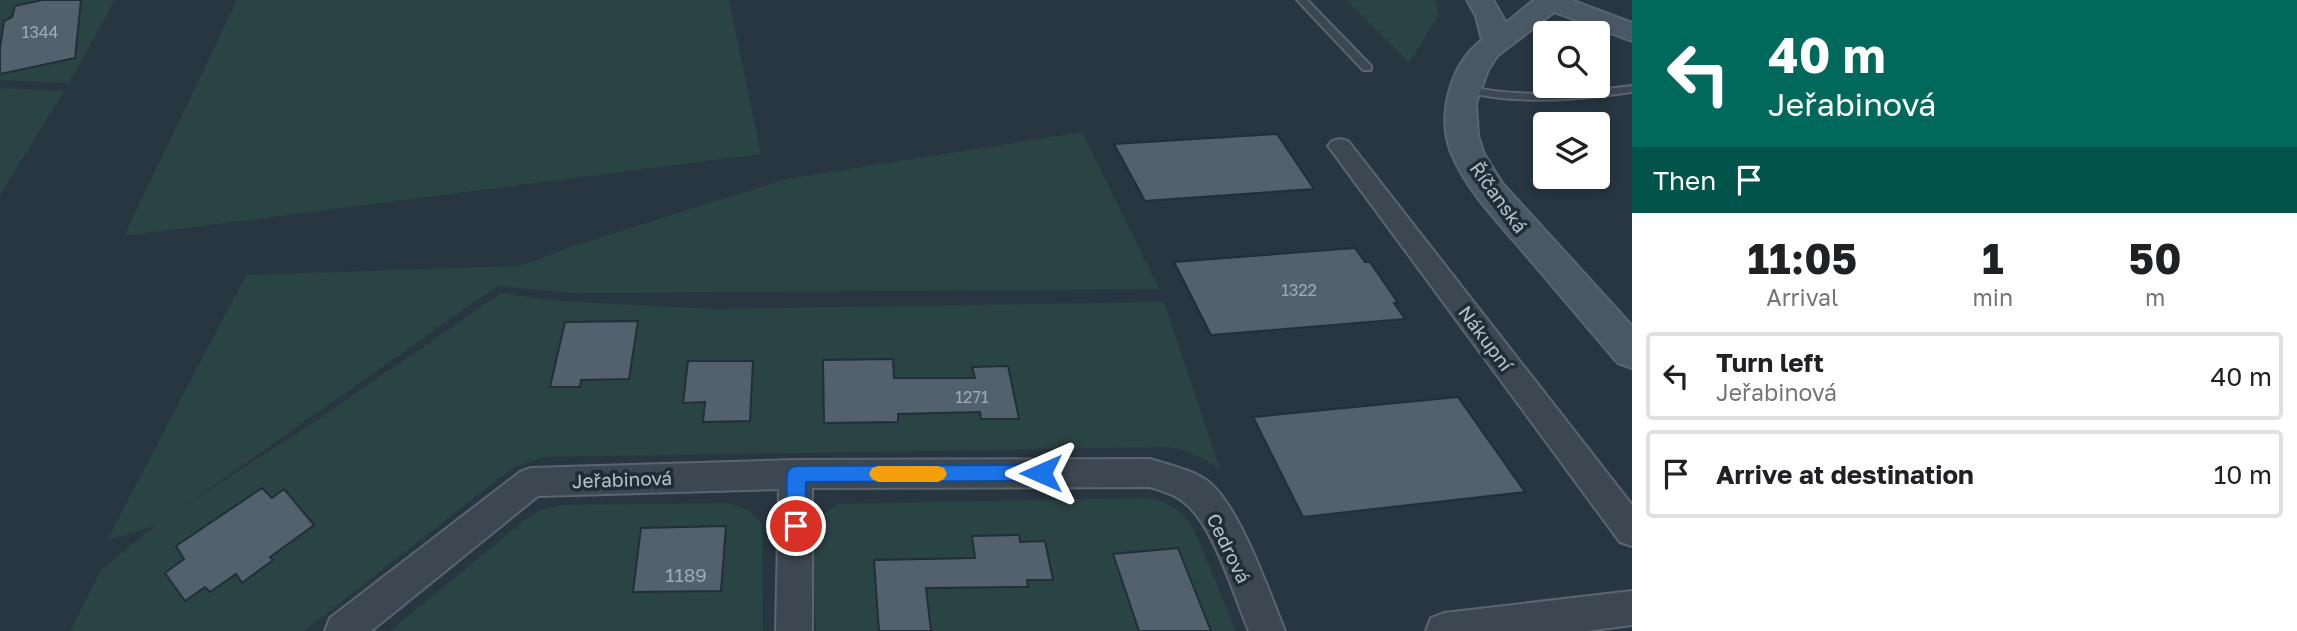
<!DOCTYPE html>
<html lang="en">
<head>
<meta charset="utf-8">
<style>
  :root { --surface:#fff; --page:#f6f6f6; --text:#202124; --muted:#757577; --line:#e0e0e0 }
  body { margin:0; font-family:"Golos Text",sans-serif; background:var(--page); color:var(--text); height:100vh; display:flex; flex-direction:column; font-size:26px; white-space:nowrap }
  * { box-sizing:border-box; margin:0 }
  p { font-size:23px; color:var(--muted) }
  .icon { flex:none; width:38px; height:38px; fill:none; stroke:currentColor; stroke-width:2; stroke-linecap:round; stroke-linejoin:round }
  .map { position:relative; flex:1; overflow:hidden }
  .details { display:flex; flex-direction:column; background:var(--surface); width:665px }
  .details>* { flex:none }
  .banner { background:#00695c; color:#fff; overflow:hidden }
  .fabs { position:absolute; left:1533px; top:21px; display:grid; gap:14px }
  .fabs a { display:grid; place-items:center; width:77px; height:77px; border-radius:7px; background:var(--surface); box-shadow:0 4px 10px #0003; font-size:35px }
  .pin { position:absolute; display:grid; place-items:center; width:60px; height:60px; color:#fff; margin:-30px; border:4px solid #fff; border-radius:50%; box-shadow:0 2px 7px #0007 }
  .me { position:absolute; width:77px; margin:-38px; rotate:270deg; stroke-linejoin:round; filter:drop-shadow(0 0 5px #0008) }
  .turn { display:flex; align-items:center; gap:24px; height:147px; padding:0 21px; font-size:32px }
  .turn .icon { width:91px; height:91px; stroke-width:2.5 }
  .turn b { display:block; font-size:49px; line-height:60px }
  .then { display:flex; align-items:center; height:66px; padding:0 21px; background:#0003; gap:14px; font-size:26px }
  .eta { display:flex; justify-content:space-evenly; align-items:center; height:119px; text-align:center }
  .eta b { font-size:42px; font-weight:700; line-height:49px }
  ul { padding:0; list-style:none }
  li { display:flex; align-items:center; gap:21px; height:88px; margin:0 14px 10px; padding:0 7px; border:4px solid var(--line); border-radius:7px }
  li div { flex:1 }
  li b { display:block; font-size:26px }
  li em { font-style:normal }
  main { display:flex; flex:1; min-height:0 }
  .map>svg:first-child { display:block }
  .green { fill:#2a4443 }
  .building { fill:#53616e; stroke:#222e38; stroke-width:2 }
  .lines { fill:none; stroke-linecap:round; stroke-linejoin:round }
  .service-casing { stroke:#5a656e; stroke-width:4 }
  .minor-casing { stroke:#5a656e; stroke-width:4 }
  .secondary-casing { stroke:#5a656e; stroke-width:4 }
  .service { fill:#3c4751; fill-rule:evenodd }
  .minor { fill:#3c4751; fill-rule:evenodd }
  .secondary { fill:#4a5764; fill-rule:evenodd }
  .route { fill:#1a73e8; stroke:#114b97; stroke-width:2 }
  .slow { fill:#f59e0b }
  .labels { text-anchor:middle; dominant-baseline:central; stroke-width:7; stroke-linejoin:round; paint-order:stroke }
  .number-label { font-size:16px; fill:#a0aab4 }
  .street-label { font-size:19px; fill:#b9c2cb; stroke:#202c36 }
  .near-number-label { font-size:19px; fill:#a0aab4 }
</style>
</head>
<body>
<main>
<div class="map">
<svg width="1632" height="631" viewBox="0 0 1632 631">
  <rect width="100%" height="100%" fill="#273641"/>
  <g class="green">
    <polygon points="0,0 115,0 69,83 0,80"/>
    <polygon points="237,0 729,0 761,154 124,236"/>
    <polygon points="1347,0 1435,0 1439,14 1409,63"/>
    <polygon points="0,88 64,91 0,195"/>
    <path d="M 1082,132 L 1159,289 L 575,293 L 497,286 L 182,508 L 314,422 L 501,293 L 558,301 L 714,309 L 1164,302 L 1221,471 C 1204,458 1188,449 1166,447 L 543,457 L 515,467 L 499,478 L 304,631 L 70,631 L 101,570 L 155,526 L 107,540 L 246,275 L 521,266 L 570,247 L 786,179 Z"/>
    <path d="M 1145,498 C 1168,500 1181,510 1194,529 L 1236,631 L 816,631 C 816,604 809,547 818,523 C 822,514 829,509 838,504 Z"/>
    <path d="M 726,503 C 742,506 751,510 762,523 L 763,631 L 390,631 L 522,522 L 540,510 L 564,505 Z"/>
  </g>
  <g class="building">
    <polygon points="42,0 81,0 75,58 0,74 0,48 4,21 12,17 15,6"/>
    <polygon points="1277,134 1314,189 1145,201 1114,144"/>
    <polygon points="1355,248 1365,262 1370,262 1398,303 1394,303 1405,319 1211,335 1174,262"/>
    <polygon points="638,321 629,379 581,380 580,387 550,387 565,322"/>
    <polygon points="893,359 894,378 975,378 972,367 1008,366 1019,419 981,419 980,412 898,414 898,422 824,423 823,360"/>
    <polygon points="688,361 753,361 750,421 703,422 705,402 683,403"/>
    <polygon points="1458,397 1525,492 1303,517 1253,417"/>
    <polygon points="262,488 272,498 284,489 314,525 270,557 273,560 242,583 236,574 210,592 205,587 185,601 165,573 184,559 176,546"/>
    <polygon points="726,526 721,591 633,592 641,528"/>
    <polygon points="1019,535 1020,542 1045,541 1053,580 1027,580 1028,587 926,588 931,631 879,631 874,560 975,558 972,536"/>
    <polygon points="1178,548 1211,631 1139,631 1113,554"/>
  </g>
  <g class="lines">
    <g class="service-casing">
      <g id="service">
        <polygon points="1297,0 1307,0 1371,66 1371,70 1363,70"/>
        <path d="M 1465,86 C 1521,99 1575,93 1632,86 L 1632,92 C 1574,100 1519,105 1461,91 L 1460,89 Z"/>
      </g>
    </g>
    <g class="minor-casing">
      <g id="minor">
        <polygon points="1340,139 1348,141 1632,505 1632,546 1620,542 1332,151 1328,146 1332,141"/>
        <path d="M 1150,459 C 1169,465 1194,470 1210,483 C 1241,510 1269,592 1285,631 L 1249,631 C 1234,596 1214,526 1185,503 C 1175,494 1162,491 1150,487 L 812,488 L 812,631 L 776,631 L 779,489 L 538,496 L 371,631 L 325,631 L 330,618 L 520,472 L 531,468 L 796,460 Z"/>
        <polygon points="1632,591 1632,625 1587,631 1426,631 1431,618 1444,613"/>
      </g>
    </g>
    <g class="secondary-casing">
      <path id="secondary" d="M 1467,0 L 1493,0 L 1506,23 L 1534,0 L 1571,0 L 1632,23 L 1632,41 L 1554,12 L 1497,56 L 1488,70 L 1476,103 L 1478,136 L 1484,154 L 1502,183 L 1632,326 L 1632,368 L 1618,363 C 1585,325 1553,286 1520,248 C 1495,219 1466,189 1451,152 C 1437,116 1450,64 1482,40 L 1476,16 Z"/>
    </g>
    <use href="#service" class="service"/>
    <use href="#minor" class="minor"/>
    <use href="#secondary" class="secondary"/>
  </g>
  <polygon class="route" points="1041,465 1048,468 1051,473 1048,479 1041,481 806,482 805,526 802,532 796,535 789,532 786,526 787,474 790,468 796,466"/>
  <polygon class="slow" points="878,466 938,466 944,468 947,474 944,479 938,482 878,482 872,479 869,474 872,468"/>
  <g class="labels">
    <g class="number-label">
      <text x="40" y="32">1344</text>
      <text x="1299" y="290">1322</text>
      <text x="972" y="397">1271</text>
    </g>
    <g class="street-label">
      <text transform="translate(1499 197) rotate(54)">Říčanská</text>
      <text transform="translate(1486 338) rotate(53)">Nákupní</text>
      <text transform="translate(622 479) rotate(-2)">Jeřabinová</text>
      <text transform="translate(1229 548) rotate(64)">Cedrová</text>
    </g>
    <g class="near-number-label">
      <text x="686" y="574">1189</text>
    </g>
  </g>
</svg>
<div class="fabs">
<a><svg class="icon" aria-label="search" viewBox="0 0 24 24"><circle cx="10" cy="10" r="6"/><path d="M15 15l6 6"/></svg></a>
<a><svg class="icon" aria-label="layers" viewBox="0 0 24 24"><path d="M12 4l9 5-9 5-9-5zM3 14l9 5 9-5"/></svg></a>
</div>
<div class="pin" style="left:796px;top:526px;background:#d93025"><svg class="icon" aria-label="arrive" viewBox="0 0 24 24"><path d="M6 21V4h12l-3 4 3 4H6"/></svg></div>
<svg class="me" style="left:1041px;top:473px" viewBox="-20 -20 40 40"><path d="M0-17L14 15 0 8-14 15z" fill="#1a73e8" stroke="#fff" stroke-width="4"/></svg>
</div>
<section class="details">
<div class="banner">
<div class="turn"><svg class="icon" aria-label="left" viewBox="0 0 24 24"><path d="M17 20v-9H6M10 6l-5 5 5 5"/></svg><div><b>40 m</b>Jeřabinová</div></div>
<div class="then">Then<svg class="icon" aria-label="arrive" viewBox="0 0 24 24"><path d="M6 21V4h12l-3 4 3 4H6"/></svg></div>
</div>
<div class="eta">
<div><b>11:05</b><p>Arrival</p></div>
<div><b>1</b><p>min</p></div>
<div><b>50</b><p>m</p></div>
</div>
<ul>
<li><svg class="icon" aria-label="left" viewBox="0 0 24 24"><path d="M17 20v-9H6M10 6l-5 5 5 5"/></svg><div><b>Turn left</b><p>Jeřabinová</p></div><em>40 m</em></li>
<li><svg class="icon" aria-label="arrive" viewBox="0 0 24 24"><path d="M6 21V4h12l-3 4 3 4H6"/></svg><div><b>Arrive at destination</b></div><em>10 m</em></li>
</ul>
</section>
</main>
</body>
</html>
